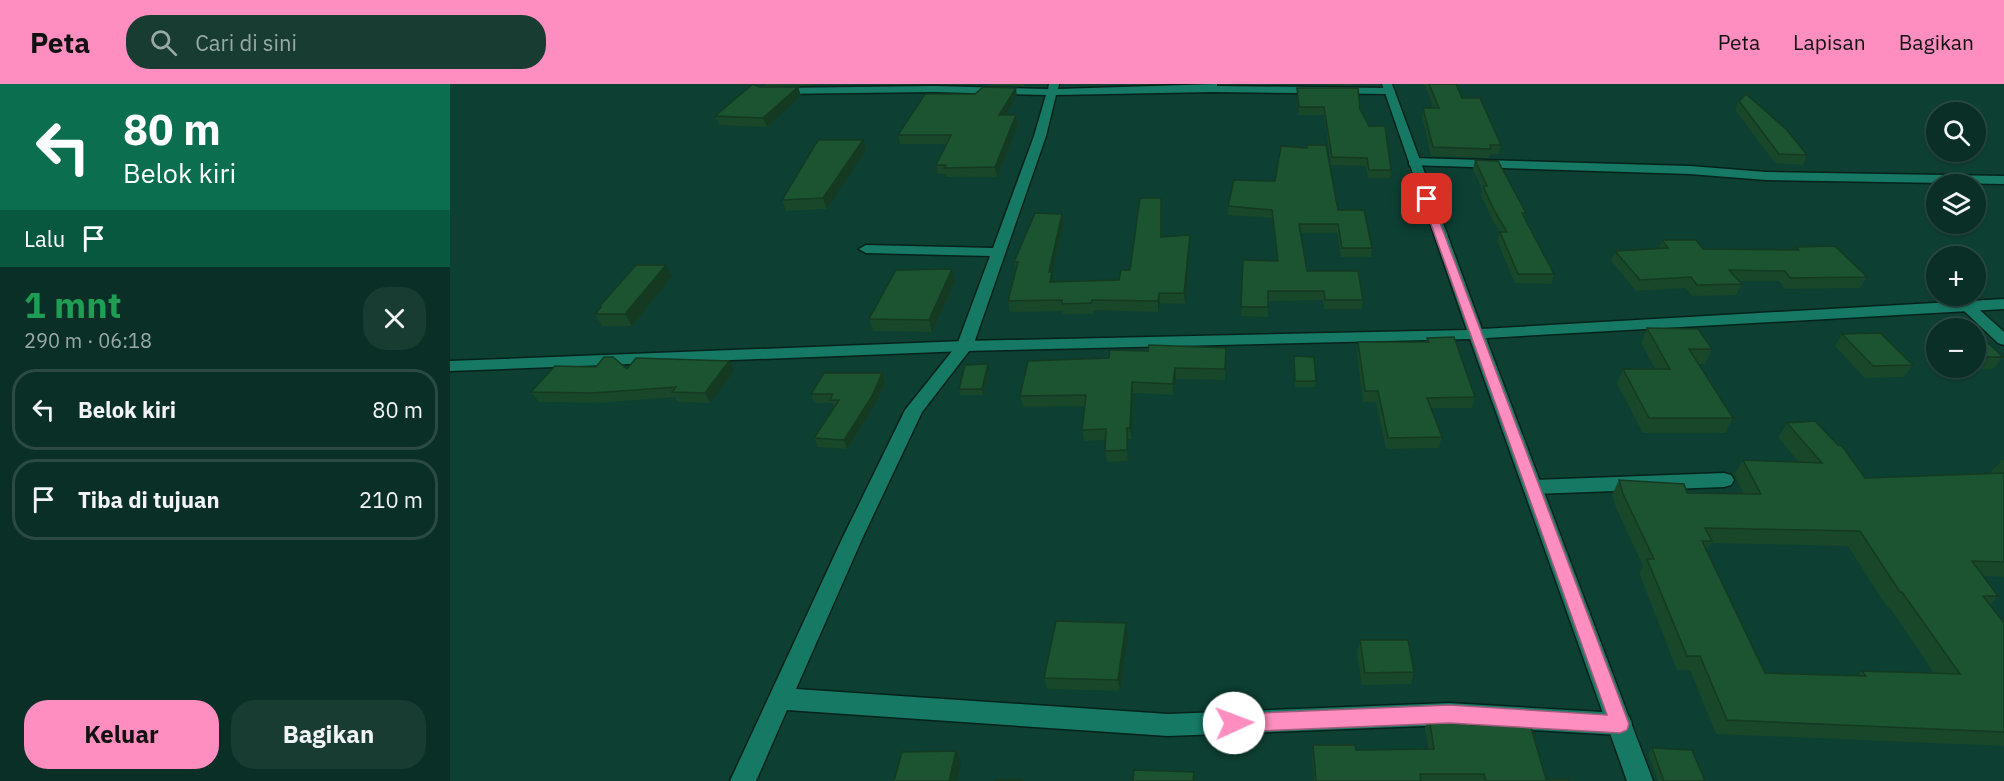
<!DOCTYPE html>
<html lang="id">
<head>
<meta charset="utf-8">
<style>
  :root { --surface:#0a2f26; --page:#183b32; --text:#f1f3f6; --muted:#99a9a7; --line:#2a4a43; --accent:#fd8ebf }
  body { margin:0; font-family:"IBM Plex Sans",sans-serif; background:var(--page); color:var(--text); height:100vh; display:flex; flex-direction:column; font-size:22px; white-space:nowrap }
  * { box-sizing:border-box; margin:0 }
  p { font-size:20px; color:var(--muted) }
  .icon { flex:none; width:33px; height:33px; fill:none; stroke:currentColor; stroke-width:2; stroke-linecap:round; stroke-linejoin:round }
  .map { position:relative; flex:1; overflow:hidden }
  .sheet { display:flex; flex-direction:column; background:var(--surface); width:450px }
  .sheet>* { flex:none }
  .banner { background:#0b6e4f; color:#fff; overflow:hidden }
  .controls { position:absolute; left:1476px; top:18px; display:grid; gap:12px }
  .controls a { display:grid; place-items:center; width:60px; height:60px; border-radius:50%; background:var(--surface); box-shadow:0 2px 4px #0004,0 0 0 2px var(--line); font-size:30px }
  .pin { position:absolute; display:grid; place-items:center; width:51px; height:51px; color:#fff; margin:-26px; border-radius:12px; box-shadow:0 3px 9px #0006 }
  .me { position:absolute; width:66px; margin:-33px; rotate:88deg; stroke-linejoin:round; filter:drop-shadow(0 0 4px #0008) }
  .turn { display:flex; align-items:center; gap:21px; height:126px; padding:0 24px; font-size:27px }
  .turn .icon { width:78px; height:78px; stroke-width:2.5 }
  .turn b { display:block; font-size:42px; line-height:51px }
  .then { display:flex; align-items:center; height:57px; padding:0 24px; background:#0003; gap:12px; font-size:22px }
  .round { display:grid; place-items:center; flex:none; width:63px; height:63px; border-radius:24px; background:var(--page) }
  .head { display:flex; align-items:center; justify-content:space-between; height:102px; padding:0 24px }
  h1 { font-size:36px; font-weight:700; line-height:45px; color:#1e9e55 }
  .action { display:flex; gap:12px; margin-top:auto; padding:12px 24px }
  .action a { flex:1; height:69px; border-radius:24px; background:var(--accent); color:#111; font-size:24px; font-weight:700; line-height:69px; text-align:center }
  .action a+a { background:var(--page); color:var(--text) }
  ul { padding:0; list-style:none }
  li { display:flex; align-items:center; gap:18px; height:81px; margin:0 12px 9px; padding:0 12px; border:3px solid var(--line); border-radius:24px }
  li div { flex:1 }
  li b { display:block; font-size:22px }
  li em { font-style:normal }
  header { display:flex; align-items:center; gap:36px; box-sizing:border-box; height:84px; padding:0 30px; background:var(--accent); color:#111 }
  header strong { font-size:28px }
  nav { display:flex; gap:33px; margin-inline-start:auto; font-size:21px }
  .search { width:420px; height:54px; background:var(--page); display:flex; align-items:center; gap:15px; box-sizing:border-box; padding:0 21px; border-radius:24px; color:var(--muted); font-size:22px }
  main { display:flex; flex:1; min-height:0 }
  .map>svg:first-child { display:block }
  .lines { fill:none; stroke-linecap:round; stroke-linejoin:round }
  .street-casing { stroke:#06221b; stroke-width:3 }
  .secondary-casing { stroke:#06221b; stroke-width:3 }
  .street { fill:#167964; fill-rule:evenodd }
  .secondary { fill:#167964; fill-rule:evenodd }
  .wall { fill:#18472a; fill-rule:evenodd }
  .shaded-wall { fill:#143a22 }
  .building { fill:#1c5331; stroke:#143a22; stroke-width:1.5; fill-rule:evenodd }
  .route { fill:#fd8ebf; stroke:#a45c7c; stroke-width:1.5 }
</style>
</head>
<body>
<header>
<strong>Peta</strong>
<div class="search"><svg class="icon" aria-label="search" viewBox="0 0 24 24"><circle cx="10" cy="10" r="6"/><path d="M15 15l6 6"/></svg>Cari di sini</div>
<nav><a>Peta</a><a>Lapisan</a><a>Bagikan</a></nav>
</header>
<main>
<section class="sheet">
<div class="banner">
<div class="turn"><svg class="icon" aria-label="left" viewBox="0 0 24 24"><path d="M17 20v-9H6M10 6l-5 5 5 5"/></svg><div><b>80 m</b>Belok kiri</div></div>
<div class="then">Lalu<svg class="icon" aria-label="arrive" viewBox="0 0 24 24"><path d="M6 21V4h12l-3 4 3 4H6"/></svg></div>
</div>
<div class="head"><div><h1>1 mnt</h1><p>290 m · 06:18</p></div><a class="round"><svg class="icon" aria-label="close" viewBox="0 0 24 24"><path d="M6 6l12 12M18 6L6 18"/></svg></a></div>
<ul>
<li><svg class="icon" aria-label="left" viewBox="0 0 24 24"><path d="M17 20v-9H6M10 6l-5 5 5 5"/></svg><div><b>Belok kiri</b></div><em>80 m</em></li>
<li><svg class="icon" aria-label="arrive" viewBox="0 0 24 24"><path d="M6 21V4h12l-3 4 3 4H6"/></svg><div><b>Tiba di tujuan</b></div><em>210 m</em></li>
</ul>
<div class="action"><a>Keluar</a><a>Bagikan</a></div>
</section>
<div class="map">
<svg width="1554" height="697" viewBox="0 0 1554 697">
  <rect width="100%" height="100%" fill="#0d3f33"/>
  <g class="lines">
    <g class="street-casing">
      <g id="street">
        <polygon points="599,0 609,0 608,5 767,0 767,2 940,4 945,7 940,10 763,8 606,11 596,52 523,262 472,328 412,455 346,605 718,630 999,619 1170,629 1179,632 1182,640 1179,648 1170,651 999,641 718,652 337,626 306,697 280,697 392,455 455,326 507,261 540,172 416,169 409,165 416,161 543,164 584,52 596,11 484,8 326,10 321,7 326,4 484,2 598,5"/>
        <polygon points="963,74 1240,82 1316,88 1554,92 1554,100 1316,96 1240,90 959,81 959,75"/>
        <polygon points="1517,217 1522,219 1554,248 1554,261 1548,259 1512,225 1509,222 1512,219"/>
        <polygon points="1274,389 1281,391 1284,396 1281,401 1274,403 1084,410 1077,408 1074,403 1077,398 1084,396"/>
      </g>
    </g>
    <g class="secondary-casing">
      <polygon id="secondary" points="932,0 942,0 1032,245 1554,215 1554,225 1036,254 1203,697 1177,697 1020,255 515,267 0,287 0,277 515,257 1017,246"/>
    </g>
    <use href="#street" class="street"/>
    <use href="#secondary" class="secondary"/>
  </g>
  <g class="wall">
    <polygon points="315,0 364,0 363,1 316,2"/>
    <polygon points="541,0 575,0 574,2 541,1"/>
    <polygon points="846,0 901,0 901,1"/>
    <polygon points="974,0 1006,0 1012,14 1051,61 1049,70 1040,70 1039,74 981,72 972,32 973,24 984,24"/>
    <polygon points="309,3 348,3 351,12 317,43 269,41 265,32"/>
    <polygon points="847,4 910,25 941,86 940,94 918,94 916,82 881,81 874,31 849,31 847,11"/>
    <polygon points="567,12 556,31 566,31 568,40 547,93 497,93 496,90 488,90 486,81 497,60 450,60 448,51"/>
    <polygon points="1289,17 1357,71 1353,81 1325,79 1285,26"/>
    <polygon points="413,56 416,66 377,125 336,127 332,116"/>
    <polygon points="1025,76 1076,129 1074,133 1104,190 1101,200 1065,199 1047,157 1050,148 1042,135 1031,111 1032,105 1023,85"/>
    <polygon points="778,122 888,126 922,164 921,173 891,173 887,149 851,149 857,187 913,216 912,225 874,225 873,216 818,217 818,233 791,232 793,176 827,177 822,134 778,131"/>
    <polygon points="712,123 712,153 740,151 740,160 735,220 710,219 708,228 643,226 643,230 613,230 613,227 560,228 558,217 566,187 564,178 612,130 613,140 602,190 603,197 669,196 680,186"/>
    <polygon points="1212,156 1253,165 1345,166 1346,163 1417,193 1410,204 1335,205 1329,197 1289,197 1292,200 1286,211 1242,212 1236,204 1186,207 1161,177 1165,167 1209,164"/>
    <polygon points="222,192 182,242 152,242 145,230 150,225 149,223"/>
    <polygon points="505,197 482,248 423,247 419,235"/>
    <polygon points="1482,243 1486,244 1486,268 1474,255"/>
    <polygon points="1197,244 1262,265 1255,280 1248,280 1283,334 1275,349 1193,349 1167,300 1173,285 1205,285 1191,259"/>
    <polygon points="1526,248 1553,273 1543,285 1504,285 1502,284 1526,284"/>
    <polygon points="1392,250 1463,281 1454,293 1415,294 1385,262"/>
    <polygon points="977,254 1025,313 1022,324 981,324 992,353 989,364 936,365 926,318 913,318 907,269 908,258 976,258"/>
    <polygon points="844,272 866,297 865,303 845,303"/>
    <polygon points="776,274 775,296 726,295 723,311 683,309 682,355 678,355 678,377 657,378 655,367 656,356 634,357 632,346 634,322 573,323 570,312"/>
    <polygon points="177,285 284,287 260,319 227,318 225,313 149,319 89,318 81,308"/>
    <polygon points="539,286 533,311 510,311 509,305"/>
    <polygon points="432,289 435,298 425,321 397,365 368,363 364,354 384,324 382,319 364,319 361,310"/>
    <path d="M 1337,339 L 1415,394 L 1540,389 L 1552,376 L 1554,376 L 1554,493 L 1533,492 L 1548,512 L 1540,521 L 1554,539 L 1554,662 L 1266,650 L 1240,586 L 1227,586 L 1189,489 L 1193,482 L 1166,424 L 1162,411 L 1169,396 L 1237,409 L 1294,410 L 1284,390 L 1293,376 L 1349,378 L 1328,354 ZM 1261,459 L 1398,462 L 1437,523 L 1439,523 L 1484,589 L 1412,587 L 1407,592 L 1315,589 L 1256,467 Z"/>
    <polygon points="678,551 670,607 597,605 594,594"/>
    <polygon points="910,556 964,588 961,600 912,601 907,568"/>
    <polygon points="979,633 1021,641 1096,695 1119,697 864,697 862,672 863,661 906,666 978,665 975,644"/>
    <polygon points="1202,664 1255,697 1208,697 1198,670"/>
  </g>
  <g class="shaded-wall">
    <polygon points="348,3 351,12 317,43 313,34"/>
    <polygon points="566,4 567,12 550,40 549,31"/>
    <polygon points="566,31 568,40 547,93 545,83"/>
    <polygon points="413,56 416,66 377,125 373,114"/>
    <polygon points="612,130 613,140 602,190 604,198 602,208 599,188"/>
    <polygon points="740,151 740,160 735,220 734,209"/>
    <polygon points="216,181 222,192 182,242 175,230"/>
    <polygon points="502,185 505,197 482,248 479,236"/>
    <polygon points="709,209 710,219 708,228 708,217"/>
    <polygon points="279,277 284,287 260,319 255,309"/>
    <polygon points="538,280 539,286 533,311 532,305"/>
    <polygon points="725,284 726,295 723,311 723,300"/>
    <polygon points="432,289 435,298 425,321 397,365 394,356"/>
    <polygon points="682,298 683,309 682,355 680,344"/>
    <polygon points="677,344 678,355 678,377 677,366"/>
    <polygon points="676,539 678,551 670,607 668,596"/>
    <polygon points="506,667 511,678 507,697 499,697"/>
  </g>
  <g class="building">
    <polygon points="303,0 309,3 348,3 313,34 265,32"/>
    <polygon points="979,0 1006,0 1012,14 1030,14 1051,61 1040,61 1041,65 983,63 973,24 989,24"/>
    <polygon points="533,3 566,4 549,31 566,31 545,83 494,84 496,81 486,81 501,51 448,51 475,10 525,10"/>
    <polygon points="847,4 908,4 910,25 919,42 935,42 941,86 919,86 917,74 882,73 874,23 849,23"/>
    <polygon points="1296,10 1337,46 1357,71 1329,70 1289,17"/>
    <polygon points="368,56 413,56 373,114 332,116"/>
    <polygon points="857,61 876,61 888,126 914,126 922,164 892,164 888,140 849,140 857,187 908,187 913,216 875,216 874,207 818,207 818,223 791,223 793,176 828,177 822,126 778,122 784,96 825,97 831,62 857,64"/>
    <polygon points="1025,76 1048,77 1076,129 1072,129 1104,190 1068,190 1050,148 1057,148 1044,126 1033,102 1037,102"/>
    <polygon points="690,114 711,114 711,153 740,151 734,209 709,209 708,217 642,216 641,219 612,220 612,216 558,217 568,178 564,178 585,129 612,130 599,188 602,188 600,198 669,196 671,186 680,186"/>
    <polygon points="1212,156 1246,156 1253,165 1349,166 1346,163 1385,162 1417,193 1340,194 1335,187 1279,186 1292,200 1247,201 1241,193 1190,196 1165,167 1218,164"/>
    <polygon points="186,181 216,181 175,230 145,230 151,223 149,223"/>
    <polygon points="502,185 479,236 419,235 446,186"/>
    <polygon points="1482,243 1521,243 1522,244 1486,244 1486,248"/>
    <polygon points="1197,244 1248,245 1262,265 1239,265 1283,334 1199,334 1173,285 1220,285"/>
    <polygon points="1526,248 1553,273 1526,273"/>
    <polygon points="1430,249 1463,281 1423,282 1392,250"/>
    <polygon points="1004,253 1025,313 977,314 992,353 938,354 928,307 915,307 908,258 979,258 977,254"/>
    <polygon points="699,261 776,264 775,285 725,284 723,300 682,298 680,344 677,344 677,366 655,367 656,345 632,346 636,311 570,312 578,277 659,274 660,266 698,267"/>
    <polygon points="844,272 864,273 866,297 845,297"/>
    <polygon points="154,273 163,273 177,285 186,274 279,277 255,309 222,308 226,303 142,309 81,308 105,282 146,283"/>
    <polygon points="538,280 532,305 509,305 515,281"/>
    <polygon points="374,289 432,289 422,312 394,356 364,354 389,316 380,316 383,310 361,310"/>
    <path d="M 1365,337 L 1388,361 L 1392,362 L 1415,394 L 1554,389 L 1554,478 L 1522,477 L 1548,512 L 1533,512 L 1554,539 L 1554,648 L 1277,636 L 1250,572 L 1237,572 L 1197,475 L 1204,475 L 1173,410 L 1169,396 L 1234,400 L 1237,409 L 1311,410 L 1293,376 L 1372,379 L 1337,339 ZM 1255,444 L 1410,447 L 1450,508 L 1452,508 L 1510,590 L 1412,587 L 1416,592 L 1315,589 L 1252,457 L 1262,457 Z"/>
    <polygon points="606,537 676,539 668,596 594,594"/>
    <polygon points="910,556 958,556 964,588 915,589"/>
    <polygon points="979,633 1019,633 1021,641 1080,640 1096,695 1119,695 1119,697 1036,697 1034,690 970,690 971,697 866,697 863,661 905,661 906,666 984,665"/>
    <polygon points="1202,664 1242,666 1255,697 1214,697"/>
    <polygon points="506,667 499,697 444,697 452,668"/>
    <polygon points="684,686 744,688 743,697 683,697"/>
    <rect x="546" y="696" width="26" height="1"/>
  </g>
  <polygon class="route" points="977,112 981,115 1179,640 1177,646 1170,649 999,639 784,648 778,645 775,639 778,633 784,630 999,621 1157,631 972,115"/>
</svg>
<div class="controls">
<a><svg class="icon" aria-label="search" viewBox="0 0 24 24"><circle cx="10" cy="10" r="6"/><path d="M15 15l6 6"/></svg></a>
<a><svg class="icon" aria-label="layers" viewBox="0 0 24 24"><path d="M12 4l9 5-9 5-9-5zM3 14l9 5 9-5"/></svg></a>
<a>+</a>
<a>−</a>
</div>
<div class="pin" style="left:977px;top:115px;background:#d93025"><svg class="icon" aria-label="arrive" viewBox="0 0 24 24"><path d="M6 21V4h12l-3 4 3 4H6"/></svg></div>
<svg class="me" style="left:784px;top:639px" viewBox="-20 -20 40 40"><circle r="19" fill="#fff"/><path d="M0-13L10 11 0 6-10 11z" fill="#fd8ebf"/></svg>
</div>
</main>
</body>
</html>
